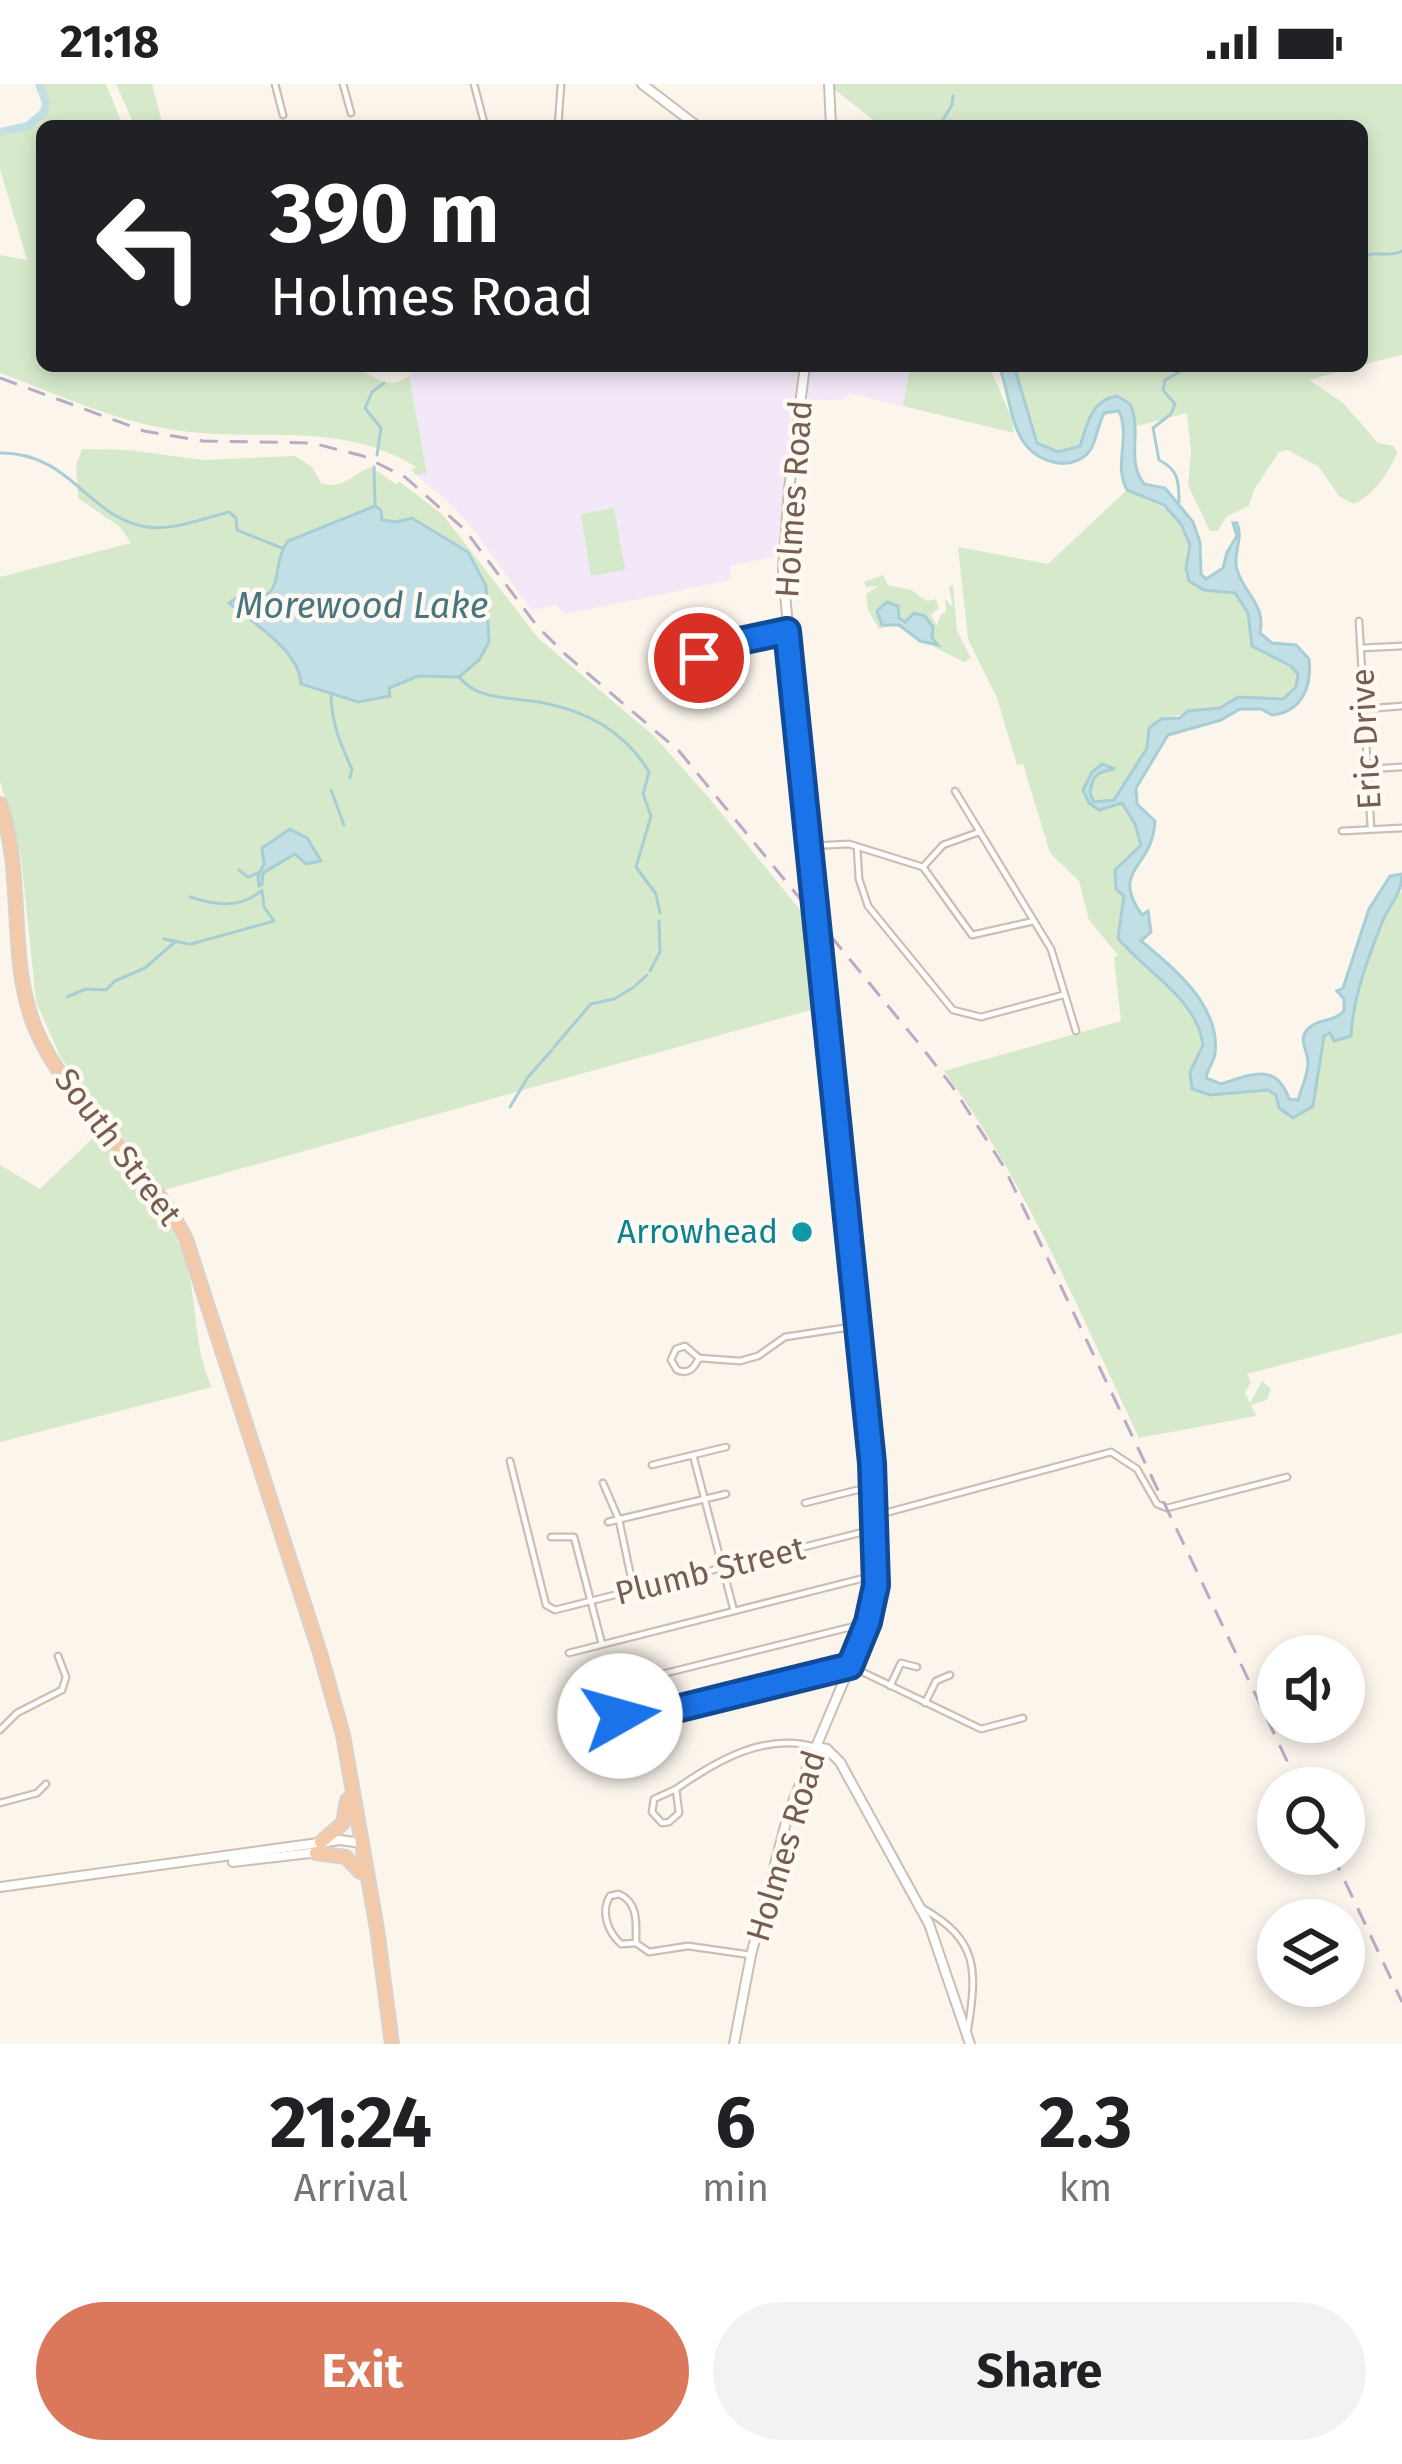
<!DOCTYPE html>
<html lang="en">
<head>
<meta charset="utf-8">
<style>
  :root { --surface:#fff; --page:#f2f2f2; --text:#202124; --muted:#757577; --accent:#db785c }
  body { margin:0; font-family:"Fira Sans",sans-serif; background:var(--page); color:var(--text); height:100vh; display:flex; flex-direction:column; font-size:45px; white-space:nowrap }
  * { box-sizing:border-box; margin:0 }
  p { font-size:39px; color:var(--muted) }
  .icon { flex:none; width:66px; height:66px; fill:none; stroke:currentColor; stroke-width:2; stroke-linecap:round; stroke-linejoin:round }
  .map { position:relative; height:1960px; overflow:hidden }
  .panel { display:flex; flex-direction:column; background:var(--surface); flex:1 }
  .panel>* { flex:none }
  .banner { position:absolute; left:36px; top:36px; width:1332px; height:252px; border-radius:18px; box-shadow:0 6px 18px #0003; background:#202124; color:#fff; overflow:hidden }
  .controls { position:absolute; left:1257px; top:1551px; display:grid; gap:24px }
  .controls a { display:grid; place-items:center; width:108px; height:108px; border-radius:50%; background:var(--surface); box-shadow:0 6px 18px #0003; font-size:60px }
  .pin { position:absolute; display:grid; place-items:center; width:102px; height:102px; color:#fff; margin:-51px; border:6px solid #fff; border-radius:50%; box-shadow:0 3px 12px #0007 }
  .me { position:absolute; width:132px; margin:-66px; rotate:83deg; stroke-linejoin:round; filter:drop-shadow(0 0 9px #0008) }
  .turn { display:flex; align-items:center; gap:42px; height:252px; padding:0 36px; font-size:54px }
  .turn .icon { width:156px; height:156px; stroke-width:2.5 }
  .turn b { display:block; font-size:84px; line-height:102px }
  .eta { display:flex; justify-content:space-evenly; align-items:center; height:204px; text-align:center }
  .eta b { font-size:72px; font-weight:700; line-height:84px }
  .primary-button { display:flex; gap:24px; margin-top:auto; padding:24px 36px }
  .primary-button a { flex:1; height:138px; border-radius:72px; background:var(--accent); color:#fff; font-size:48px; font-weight:700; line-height:138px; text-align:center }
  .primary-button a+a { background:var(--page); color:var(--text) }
  .status { display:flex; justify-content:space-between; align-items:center; height:84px; padding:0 60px; background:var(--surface); direction:ltr }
  .status svg { height:33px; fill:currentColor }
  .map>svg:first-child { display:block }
  .education { fill:#f2e8f8 }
  .green { fill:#d7e9cb }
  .water { fill:#c1dfe4; stroke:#a8ced5; stroke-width:3 }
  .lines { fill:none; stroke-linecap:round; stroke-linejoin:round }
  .stream { stroke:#a8ced5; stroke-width:3 }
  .river { stroke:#c1dfe4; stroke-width:8 }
  .minor-casing { stroke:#cdbeb2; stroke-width:9 }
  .tertiary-casing { stroke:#cdbeb2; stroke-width:12 }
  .trunk-casing { stroke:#d8d2ce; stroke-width:16 }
  .minor { stroke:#fff; stroke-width:4.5 }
  .tertiary { stroke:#fff; stroke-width:8 }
  .trunk { stroke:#f2caa9; stroke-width:12 }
  .rail { stroke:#b9aac6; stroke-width:3; stroke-dasharray:18 12; stroke-linecap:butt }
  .tertiary-bridge-casing { stroke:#cdbeb2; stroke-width:12; stroke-linecap:butt }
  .tertiary-bridge { stroke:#fff; stroke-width:8 }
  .route-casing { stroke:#114b97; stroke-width:30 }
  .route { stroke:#1a73e8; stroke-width:21 }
  .culture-dot { fill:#0f9aa8; stroke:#fef9f2; stroke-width:4.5 }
  .labels { text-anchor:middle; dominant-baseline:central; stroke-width:9; stroke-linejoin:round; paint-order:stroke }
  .street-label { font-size:33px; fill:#755d50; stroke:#fef9f2 }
  .culture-label { font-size:33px; fill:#0d838f; stroke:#fef9f2; text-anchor:end }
  .water-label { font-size:36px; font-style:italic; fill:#47767f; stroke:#fef9f2 }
</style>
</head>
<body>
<div class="status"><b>21:18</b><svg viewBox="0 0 49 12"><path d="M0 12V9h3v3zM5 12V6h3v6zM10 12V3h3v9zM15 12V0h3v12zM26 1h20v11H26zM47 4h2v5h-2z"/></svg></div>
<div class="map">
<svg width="1402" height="1960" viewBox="0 0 1402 1960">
  <rect width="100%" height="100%" fill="#fbf5ec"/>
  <polygon class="education" points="418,282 910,282 903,322 849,309 846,315 793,317 777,472 730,482 731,496 566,530 555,521 531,526 477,450 450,419 416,391 427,388 409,292"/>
  <g class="green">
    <path d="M 43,0 L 106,0 L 123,42 L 42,42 L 42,282 L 354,282 C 374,293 388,307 409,292 L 427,389 L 416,391 L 411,386 L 416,383 C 340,335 258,359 174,346 C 114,337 57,310 0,289 L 0,171 L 27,176 L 0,85 L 0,52 C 24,47 41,46 49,21 Z"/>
    <polygon points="116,0 152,0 163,42 135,42"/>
    <polygon points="835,0 1402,0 1402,271 1362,281 1362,42 881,42 835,6"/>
    <polygon points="910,282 989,282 1012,335 1014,349 903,322"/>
    <path d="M 1014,282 L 1359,282 L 1309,296 L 1343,319 L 1378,359 L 1394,362 L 1397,369 C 1389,388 1373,412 1354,420 L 1339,412 L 1319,383 L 1288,366 L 1279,368 L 1254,406 L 1249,422 L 1226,433 L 1218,447 L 1210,447 L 1188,401 L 1191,368 L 1187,329 L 1137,342 L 1133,324 L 1093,324 L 1080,362 C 1028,394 1026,310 1014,282 Z"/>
    <path d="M 82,365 L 129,366 L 203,376 L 295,372 L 312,383 L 321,399 C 342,407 352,390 371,383 L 396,400 L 400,398 L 443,431 L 538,554 L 654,652 L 709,714 L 809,837 L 818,924 L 164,1106 L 61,974 L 36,918 L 21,772 L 0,697 L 0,493 L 131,459 L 120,443 L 78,414 L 76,381 Z"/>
    <path d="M 1127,406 C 1150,420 1188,426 1190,460 C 1191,475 1185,484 1191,499 L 1204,506 L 1235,509 L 1248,529 L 1252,562 L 1291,582 L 1299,592 C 1296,602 1293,611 1283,615 C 1273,619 1264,614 1254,613 C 1239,612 1231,620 1218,624 C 1195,633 1166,625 1148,647 L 1147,664 L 1114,716 L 1094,718 L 1090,709 L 1097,690 L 1115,684 L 1096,684 L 1084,711 L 1097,725 L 1112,724 L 1122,719 L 1135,740 L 1141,761 L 1115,786 L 1116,805 L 1124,812 L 1118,854 C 1146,888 1196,914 1203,961 L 1190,988 L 1192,1006 L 1210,1011 L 1268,1006 L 1276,1011 L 1281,1026 L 1293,1034 L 1313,1022 L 1320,960 L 1327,949 L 1334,957 L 1341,952 L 1344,955 C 1366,906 1366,850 1402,807 L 1402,1249 L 1247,1290 L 1251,1298 L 1245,1309 L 1250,1319 L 1262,1297 L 1271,1305 L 1267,1316 L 1251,1321 L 1256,1332 L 1139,1354 C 1080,1229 1027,1100 944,987 L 1121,937 L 1114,874 L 1118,871 L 1089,836 L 1079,797 L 1050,769 L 1023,680 L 1017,681 L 997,614 L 968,555 L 958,463 L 1048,480 Z"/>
    <polygon points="614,424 625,486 591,492 581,430"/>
    <path d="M 883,491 L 888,501 L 911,506 L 927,517 L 936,515 L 939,524 L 931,531 L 937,542 L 941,530 L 946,528 L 945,514 L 953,524 L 949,504 L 953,500 L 957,547 L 971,574 L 964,578 L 934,563 L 939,560 L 932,554 C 932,538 930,532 913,530 L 908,537 L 901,536 L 895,520 L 884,519 L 882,541 L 890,542 L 879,545 L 868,526 L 866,510 L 879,502 L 866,503 L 864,498 Z"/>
    <path d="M 98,1049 C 128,1088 169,1127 184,1174 C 199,1217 192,1262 212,1303 L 0,1358 L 0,1081 L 40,1105 Z"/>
  </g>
  <g class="water">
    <path d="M 999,282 L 1014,282 L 1037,359 L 1058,368 L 1080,362 C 1088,339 1090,317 1117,312 L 1130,320 C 1143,347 1125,375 1144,400 L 1165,404 L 1193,438 L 1200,458 L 1201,490 L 1206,495 L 1223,484 L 1227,468 L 1237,452 L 1233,439 L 1237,439 C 1244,456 1232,469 1237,486 C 1245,511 1266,521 1260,549 L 1272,559 L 1296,561 L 1309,575 C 1312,602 1302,628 1272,631 L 1261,625 L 1240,625 L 1221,636 L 1168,651 L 1136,704 L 1137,720 L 1155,737 C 1153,786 1109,784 1142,831 L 1148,827 L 1151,848 L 1141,857 C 1172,882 1221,922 1215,969 C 1214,978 1207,986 1206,994 L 1221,1000 C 1250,991 1276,977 1289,1015 L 1298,1016 C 1301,1005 1308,991 1308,979 C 1308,965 1296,955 1310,943 C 1321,934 1334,938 1344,927 L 1344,915 L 1337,907 L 1343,904 L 1369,825 L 1390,792 L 1402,790 C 1402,812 1388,821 1381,841 C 1367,877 1353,914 1351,952 L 1334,957 L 1330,949 L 1324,952 L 1313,1022 L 1293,1034 L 1279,1024 L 1276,1011 L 1268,1006 L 1210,1011 L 1192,1005 L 1190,988 L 1203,961 C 1197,914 1145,888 1118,854 L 1124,812 L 1116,805 L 1115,786 L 1141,761 L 1135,740 L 1122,719 L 1099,726 L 1089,719 L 1083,706 L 1092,688 L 1102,680 L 1115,685 C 1100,687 1092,690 1090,709 L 1094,718 L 1114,716 L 1147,664 L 1149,644 L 1161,635 L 1180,634 L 1188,627 L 1220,624 L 1238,613 L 1283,615 L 1296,603 L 1298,590 L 1291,582 L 1252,562 L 1248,529 L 1235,509 L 1204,506 L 1189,497 L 1186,484 L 1190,461 L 1181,440 L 1164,421 L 1127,406 C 1113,380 1131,354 1119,327 L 1104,329 C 1098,341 1097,354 1091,365 C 1084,376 1070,381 1058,379 C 1008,370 1014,320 999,282 Z"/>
    <path d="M 375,422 L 381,426 L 382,436 L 396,438 L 412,434 L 468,468 L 486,502 L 489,558 L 479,576 L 459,593 L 418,592 L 389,604 L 390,612 L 358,618 L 301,600 C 300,567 252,538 229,519 L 236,514 C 292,520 267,485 288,457 Z"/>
    <polygon points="887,518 898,522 899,534 905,538 914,529 925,532 933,543 932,554 938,561 920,557 899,541 882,541 877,527"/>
    <polygon points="290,745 307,754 321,777 306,780 295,770 263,789 262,801 259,802 258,792 264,780 262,764"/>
  </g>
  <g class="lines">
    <g class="stream">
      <polyline points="939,42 952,21 953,12"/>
      <path d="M 1362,175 C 1374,164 1388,175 1402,167"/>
      <path d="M 0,369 C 71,368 89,435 147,443 C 173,447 204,434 229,428 L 236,434 L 237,446 L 282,464"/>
      <polyline points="377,371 381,344 365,324 372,308 384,299"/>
      <polyline points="374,383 375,422"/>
      <path d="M 1179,418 C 1179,397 1178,385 1159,376 L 1153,344 L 1171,330 L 1175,320 L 1163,306 L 1165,296 L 1190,282"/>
      <path d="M 459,593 C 478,617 512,613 539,618 C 584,626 625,647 649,688 L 643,710 L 651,732 L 636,783 L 656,810 L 660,829"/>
      <path d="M 331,610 C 331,637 341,662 352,685 L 350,694"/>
      <polyline points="331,706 344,741"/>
      <polyline points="239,786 248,793 258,789"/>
      <path d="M 190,813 C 215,821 240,825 261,807"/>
      <polyline points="164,855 188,860"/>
      <polyline points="191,860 274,837 264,823 262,806"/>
      <polyline points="650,887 660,868 659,837"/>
      <polyline points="636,901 647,891"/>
      <polyline points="67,913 86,905 106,906 115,897 145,884 176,857"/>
      <polyline points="554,963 591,920 614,915 634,903"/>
      <polyline points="510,1023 528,993 552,966"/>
    </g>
    <polyline class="river" points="0,48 28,42 44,28 46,18 39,0"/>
    <g class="minor-casing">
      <g id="minor">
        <polyline points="275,0 283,31"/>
        <polyline points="343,0 351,29"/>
        <polyline points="474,0 485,42"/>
        <polyline points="558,42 561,0"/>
        <polyline points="1359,537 1371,745"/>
        <polyline points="722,561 717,553 706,550 696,557 695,568 703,577 713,577 720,571 722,561 787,547"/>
        <polyline points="1361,564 1402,562"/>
        <polyline points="1364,625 1402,622"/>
        <polyline points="1367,685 1402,683"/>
        <polyline points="955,707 1051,865 1076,947"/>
        <polyline points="1342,747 1402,744"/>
        <polyline points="809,762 849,760 923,783 943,761 979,748"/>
        <polyline points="857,763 859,795 868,822 953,926 981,933 1063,911"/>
        <polyline points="923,783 972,851 1034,837"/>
        <path d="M 699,1274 L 685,1262 L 676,1265 L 671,1276 L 677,1286 C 689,1291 694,1284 699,1274 L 740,1277 L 758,1272 L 785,1253 L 857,1242"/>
        <polyline points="693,1371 734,1527"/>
        <polyline points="510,1377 546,1521 555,1526 875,1445"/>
        <polyline points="652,1381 726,1363"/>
        <polyline points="603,1399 619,1436 634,1507"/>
        <polyline points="805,1419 869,1403"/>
        <polyline points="874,1432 1111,1368 1137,1385 1157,1420 1167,1424 1287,1393"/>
        <polyline points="608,1438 726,1410"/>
        <polyline points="551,1453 574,1453 602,1560"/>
        <polyline points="569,1569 876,1491"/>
        <polyline points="890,1602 901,1579 917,1583"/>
        <polyline points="611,1603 619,1632 628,1637 850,1582 981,1645 1023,1634"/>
        <polyline points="602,1605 867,1539"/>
        <polyline points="925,1619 936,1597 950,1591"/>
        <polyline points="0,1646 17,1629 62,1606 66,1593 58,1572"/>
        <path d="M 676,1705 L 654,1715 L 652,1728 L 662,1739 L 669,1738 L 679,1729 L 676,1705 C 716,1677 765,1648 815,1663"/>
        <polyline points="0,1719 37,1709 46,1700"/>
        <path d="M 922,1824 C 979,1856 977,1886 968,1945"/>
        <path d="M 636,1859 L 621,1860 C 608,1848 600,1828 610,1812 L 619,1810 C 639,1819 636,1840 636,1859 L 649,1868 L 688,1862 L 751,1871"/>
      </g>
    </g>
    <g class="tertiary-casing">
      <g id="tertiary">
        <polyline points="642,0 697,42"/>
        <polyline points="829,0 831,42"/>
        <polyline points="805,282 789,405 783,486 813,826"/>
        <polyline points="815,1663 827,1665 840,1678 929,1840 970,1960"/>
        <polyline points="233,1778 319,1768"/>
        <polyline points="0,1803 340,1756 362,1759"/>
        <polyline points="734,1960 751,1871 789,1727 861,1556 876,1501 869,1329 815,840"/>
      </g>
    </g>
    <g class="trunk-casing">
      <g id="trunk">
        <path d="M 0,720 C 26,793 6,875 36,946 C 70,1025 148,1078 186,1155 L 320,1569 L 343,1651 L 377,1845 L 392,1960"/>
        <polyline points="321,1758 343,1739 347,1716"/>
        <polyline points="316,1769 346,1773 360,1788"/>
      </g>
    </g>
    <use href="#minor" class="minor"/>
    <use href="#tertiary" class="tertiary"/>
    <use href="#trunk" class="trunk"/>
    <g class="rail">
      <polyline points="0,294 144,347 203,357 312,359 363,372 405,393 465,446 537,542 566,571 679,667 920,961 952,1002 1004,1083 1300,1704"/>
      <polyline points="1332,1770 1402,1918"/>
    </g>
    <g class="tertiary-bridge-casing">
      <polyline id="tertiary-bridge" points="813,826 815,840"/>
    </g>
    <use href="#tertiary-bridge" class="tertiary-bridge"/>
  </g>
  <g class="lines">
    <g class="route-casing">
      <polyline id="route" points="620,1632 628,1637 850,1582 868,1538 876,1501 872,1379 787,547 722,561 721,572 713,577 699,574"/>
    </g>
    <use href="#route" class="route"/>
  </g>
  <circle class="culture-dot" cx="802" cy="1148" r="12"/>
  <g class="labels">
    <g class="street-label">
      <text transform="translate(794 415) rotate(-86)">Holmes Road</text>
      <text transform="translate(1366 655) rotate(-93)">Eric Drive</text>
      <text transform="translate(118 1063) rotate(53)">South Street</text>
      <text transform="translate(710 1487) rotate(-14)">Plumb Street</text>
      <text transform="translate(786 1762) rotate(-73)">Holmes Road</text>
    </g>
    <g class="culture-label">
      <text x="778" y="1148">Arrowhead</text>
    </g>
    <g class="water-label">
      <text x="362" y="522">Morewood Lake</text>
    </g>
  </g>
</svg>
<div class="controls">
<a><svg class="icon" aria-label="sound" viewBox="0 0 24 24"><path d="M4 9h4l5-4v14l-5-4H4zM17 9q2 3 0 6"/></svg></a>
<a><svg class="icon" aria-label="search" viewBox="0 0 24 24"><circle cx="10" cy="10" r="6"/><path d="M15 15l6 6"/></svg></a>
<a><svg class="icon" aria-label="layers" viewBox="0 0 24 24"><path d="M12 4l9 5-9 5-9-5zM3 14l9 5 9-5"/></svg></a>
</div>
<div class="pin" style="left:699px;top:574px;background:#d93025"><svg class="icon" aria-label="arrive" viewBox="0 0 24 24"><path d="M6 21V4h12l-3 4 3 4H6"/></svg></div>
<svg class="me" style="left:620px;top:1632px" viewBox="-20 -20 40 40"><circle r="19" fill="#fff"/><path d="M0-13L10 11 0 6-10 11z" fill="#1a73e8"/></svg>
<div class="banner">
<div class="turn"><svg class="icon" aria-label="left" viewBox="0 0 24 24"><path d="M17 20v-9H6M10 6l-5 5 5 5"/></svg><div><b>390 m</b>Holmes Road</div></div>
</div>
</div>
<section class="panel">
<div class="eta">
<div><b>21:24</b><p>Arrival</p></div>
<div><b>6</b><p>min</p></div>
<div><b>2.3</b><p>km</p></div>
</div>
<div class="primary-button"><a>Exit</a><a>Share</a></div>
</section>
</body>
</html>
